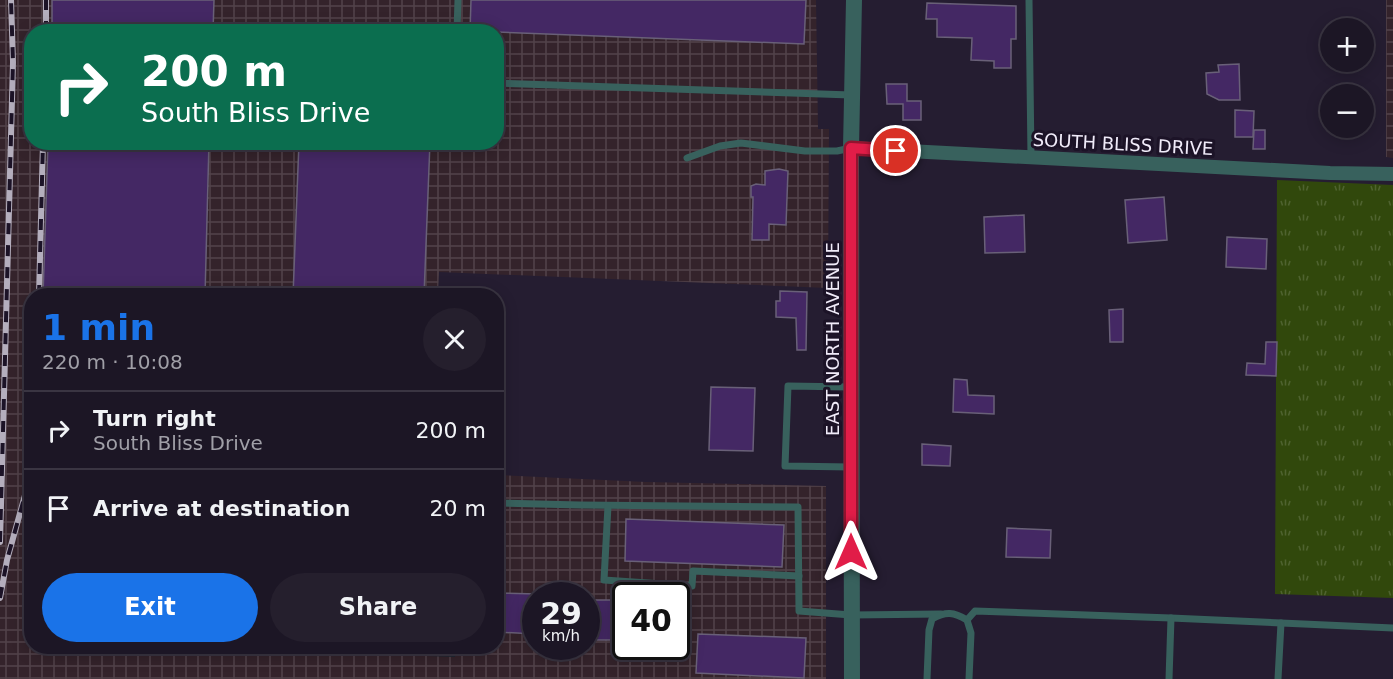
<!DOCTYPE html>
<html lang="en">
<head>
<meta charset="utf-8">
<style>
  :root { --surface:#1c1625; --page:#251f2d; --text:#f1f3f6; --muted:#a09fa7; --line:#3a3542; --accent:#1a73e8 }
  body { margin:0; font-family:"DejaVu Sans",sans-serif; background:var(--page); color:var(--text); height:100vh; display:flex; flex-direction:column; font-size:22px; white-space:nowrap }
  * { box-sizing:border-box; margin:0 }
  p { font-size:20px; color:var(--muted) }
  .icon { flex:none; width:33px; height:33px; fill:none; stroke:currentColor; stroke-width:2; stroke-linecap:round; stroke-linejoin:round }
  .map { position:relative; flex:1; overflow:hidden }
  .sheet { position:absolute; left:24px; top:288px; width:480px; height:366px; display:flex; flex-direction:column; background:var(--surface); border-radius:24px; box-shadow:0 3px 15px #0003,0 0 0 2px var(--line) }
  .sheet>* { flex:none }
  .top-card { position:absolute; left:24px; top:24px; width:480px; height:126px; border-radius:24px; box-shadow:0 3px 15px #0003,0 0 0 2px var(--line); background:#0b6e4f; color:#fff; overflow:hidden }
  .buttons { position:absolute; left:1320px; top:18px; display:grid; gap:12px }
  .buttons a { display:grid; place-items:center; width:54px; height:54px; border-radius:50%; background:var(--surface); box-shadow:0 3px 15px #0003,0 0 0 2px var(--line); font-size:30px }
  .speed { position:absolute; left:522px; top:582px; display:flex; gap:12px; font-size:30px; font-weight:700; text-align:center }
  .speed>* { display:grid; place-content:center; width:78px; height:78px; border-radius:50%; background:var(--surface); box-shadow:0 3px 15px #0003,0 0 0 2px var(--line); line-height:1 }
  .speed small { font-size:15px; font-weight:400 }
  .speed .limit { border:3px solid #111; border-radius:9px; background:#fff; color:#111 }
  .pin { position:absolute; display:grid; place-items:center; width:51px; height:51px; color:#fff; margin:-26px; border:3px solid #fff; border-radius:50%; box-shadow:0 2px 6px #0007 }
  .me { position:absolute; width:66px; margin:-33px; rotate:0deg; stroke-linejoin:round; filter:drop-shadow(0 0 4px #0008) }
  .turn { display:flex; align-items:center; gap:21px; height:126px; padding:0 18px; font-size:27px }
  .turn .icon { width:78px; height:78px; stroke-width:2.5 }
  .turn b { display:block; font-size:42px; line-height:51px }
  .round { display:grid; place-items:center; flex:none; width:63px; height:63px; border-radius:32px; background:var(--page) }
  .summary { display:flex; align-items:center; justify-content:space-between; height:102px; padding:0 18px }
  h1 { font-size:36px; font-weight:800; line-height:45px; color:var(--accent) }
  .cta { display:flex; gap:12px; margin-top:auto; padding:12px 18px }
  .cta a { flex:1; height:69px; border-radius:36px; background:var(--accent); color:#fff; font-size:24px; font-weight:800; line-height:69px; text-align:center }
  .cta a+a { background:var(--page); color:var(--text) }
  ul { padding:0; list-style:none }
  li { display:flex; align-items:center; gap:18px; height:78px; padding:0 18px; border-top:2px solid var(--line) }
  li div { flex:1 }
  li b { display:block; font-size:22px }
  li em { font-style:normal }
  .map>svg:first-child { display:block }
  .industrial { fill:url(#industrial-grid); fill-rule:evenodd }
  .grass { fill:url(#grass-tufts) }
  .water { fill:url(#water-rules) }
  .building { fill:#442864; stroke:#696078; stroke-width:1.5 }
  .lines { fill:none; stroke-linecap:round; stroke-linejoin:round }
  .service { stroke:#38615d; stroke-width:7 }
  .minor { stroke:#38615d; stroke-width:14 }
  .tertiary { stroke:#38615d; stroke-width:16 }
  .rail-casing { stroke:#b4aebd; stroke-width:6 }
  .rail { stroke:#1c1327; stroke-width:4; stroke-dasharray:11; stroke-linecap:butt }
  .route-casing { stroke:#92132f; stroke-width:15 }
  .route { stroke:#e11d48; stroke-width:10 }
  .labels { text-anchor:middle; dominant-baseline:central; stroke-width:6; stroke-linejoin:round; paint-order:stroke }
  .street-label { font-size:18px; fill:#f0ebf9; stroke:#1c1327 }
</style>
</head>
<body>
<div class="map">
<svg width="1393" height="679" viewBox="0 0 1393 679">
  <defs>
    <pattern id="industrial-grid" width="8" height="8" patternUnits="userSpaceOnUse" patternTransform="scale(1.5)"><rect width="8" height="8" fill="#34232b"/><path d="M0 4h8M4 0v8" fill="none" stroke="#52434a"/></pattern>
    <pattern id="grass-tufts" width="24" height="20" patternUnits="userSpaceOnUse" patternTransform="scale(1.5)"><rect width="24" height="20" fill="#31480c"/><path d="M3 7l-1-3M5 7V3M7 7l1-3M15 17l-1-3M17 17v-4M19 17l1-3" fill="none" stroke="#4f6330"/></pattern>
    <pattern id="water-rules" width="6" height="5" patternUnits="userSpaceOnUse" patternTransform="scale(1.5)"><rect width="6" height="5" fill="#000915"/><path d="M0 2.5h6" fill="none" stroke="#262d38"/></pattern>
  </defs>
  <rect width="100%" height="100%" fill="#251d31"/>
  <g class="industrial">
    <path d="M 0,0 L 816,0 L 818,129 L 829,129 L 828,288 L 439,272 L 438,295 L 32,296 L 32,646 L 496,646 L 497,475 L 646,482 L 826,486 L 826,679 L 0,679 ZM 32,32 L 496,32 L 496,142 L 32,142 ZM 536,596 L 586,596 L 586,646 L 536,646 ZM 626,596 L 676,596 L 676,646 L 626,646 Z"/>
    <polygon points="1386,0 1393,0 1393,158 1386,157"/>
  </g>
  <polygon class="grass" points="1277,180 1393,185 1393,598 1275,594"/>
  <polygon class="water" points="284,647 455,647 455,657 284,651"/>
  <g class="building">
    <polygon points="52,0 214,0 213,32 52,32"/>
    <polygon points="471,0 806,0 804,44 470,31"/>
    <polygon points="927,3 1016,6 1016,39 1011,39 1011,68 994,68 994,61 971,60 972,38 937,37 937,19 926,19"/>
    <polygon points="1239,64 1240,100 1219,100 1207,94 1206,73 1219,72 1218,65"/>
    <polygon points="886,84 907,84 907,101 921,101 921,120 903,120 903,104 887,104"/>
    <polygon points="1235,110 1254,111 1253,137 1235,137"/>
    <polygon points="1254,130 1265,130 1265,149 1253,149"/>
    <polygon points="48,142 209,142 205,296 43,296"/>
    <polygon points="299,142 430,142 424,296 293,296"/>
    <polygon points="779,169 788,171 786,225 769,224 769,240 752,240 753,197 751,197 751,186 756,184 765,185 765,171"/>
    <polygon points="1164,197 1167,240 1128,243 1125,200"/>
    <polygon points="1024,215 1025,252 985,253 984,217"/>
    <polygon points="1227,237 1267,239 1266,269 1226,267"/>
    <polygon points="780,291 807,292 806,350 797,350 796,318 776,317 776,301 780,301"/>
    <polygon points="1123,309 1123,342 1110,342 1109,310"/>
    <polygon points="1266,342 1277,342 1276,376 1246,375 1247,363 1265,364"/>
    <polygon points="954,379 967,380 968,395 994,396 994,414 953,412"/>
    <polygon points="711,387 755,388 753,451 709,450"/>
    <polygon points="922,444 951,446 950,466 922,465"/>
    <polygon points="626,519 784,525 782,567 625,561"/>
    <polygon points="1007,528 1051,530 1050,558 1006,557"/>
    <polygon points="496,593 536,594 535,634 496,632"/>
    <rect x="586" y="600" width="39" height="40"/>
    <polygon points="698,634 806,638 804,678 696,673"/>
  </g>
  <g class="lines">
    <g class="service">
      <polyline points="1029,0 1031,157"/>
      <polyline points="457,32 458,0"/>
      <polyline points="496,83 851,95"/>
      <polyline points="687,158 720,146 741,143 805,151 837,151 851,148"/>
      <polyline points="851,467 785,466 788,386 851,387"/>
      <polyline points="496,503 580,505 798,507 799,611 851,615 941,614"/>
      <polyline points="608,506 604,580 692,586 693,571 799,576"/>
      <polyline points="967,620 975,611 1171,618 1393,628"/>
      <path d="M 927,679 L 929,630 L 932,619 C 946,611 954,612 967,620 L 971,633 L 969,679"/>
      <polyline points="1169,679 1171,618"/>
      <polyline points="1278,679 1281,623"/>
    </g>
    <polyline class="minor" points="851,148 1330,173 1393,174"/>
    <polyline class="tertiary" points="852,679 851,148 854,0"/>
    <g class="rail-casing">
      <g id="rail">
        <polyline points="46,32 46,0"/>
        <polyline points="39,296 43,142"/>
        <polyline points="0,542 13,62 11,0"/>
        <polyline points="0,598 7,560 32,470"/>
      </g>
    </g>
    <use href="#rail" class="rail"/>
  </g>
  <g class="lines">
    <g class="route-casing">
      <polyline id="route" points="851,552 851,148 896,151"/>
    </g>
    <use href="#route" class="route"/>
  </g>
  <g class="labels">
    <g class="street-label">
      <text transform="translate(1123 144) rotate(3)">SOUTH BLISS DRIVE</text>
      <text transform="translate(832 339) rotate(-90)">EAST NORTH AVENUE</text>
    </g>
  </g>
</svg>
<div class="buttons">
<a>+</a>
<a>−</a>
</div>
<div class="speed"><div>29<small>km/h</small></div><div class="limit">40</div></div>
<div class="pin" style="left:896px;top:151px;background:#d93025"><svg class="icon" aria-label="arrive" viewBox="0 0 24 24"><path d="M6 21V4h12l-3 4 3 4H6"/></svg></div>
<svg class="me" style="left:851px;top:552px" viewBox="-20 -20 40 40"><path d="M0-17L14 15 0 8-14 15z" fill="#e11d48" stroke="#fff" stroke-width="4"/></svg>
<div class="top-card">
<div class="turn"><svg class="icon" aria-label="right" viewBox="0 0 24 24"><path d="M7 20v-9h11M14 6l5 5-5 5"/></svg><div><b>200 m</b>South Bliss Drive</div></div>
</div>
<section class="sheet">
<div class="summary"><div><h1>1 min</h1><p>220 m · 10:08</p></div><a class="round"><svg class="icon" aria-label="close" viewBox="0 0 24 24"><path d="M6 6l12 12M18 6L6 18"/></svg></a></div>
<ul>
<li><svg class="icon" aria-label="right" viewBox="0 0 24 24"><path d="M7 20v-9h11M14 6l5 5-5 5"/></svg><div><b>Turn right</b><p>South Bliss Drive</p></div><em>200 m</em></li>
<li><svg class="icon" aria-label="arrive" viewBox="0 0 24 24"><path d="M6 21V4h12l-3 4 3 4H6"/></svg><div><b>Arrive at destination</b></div><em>20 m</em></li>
</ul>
<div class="cta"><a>Exit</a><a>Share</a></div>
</section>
</div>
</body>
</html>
